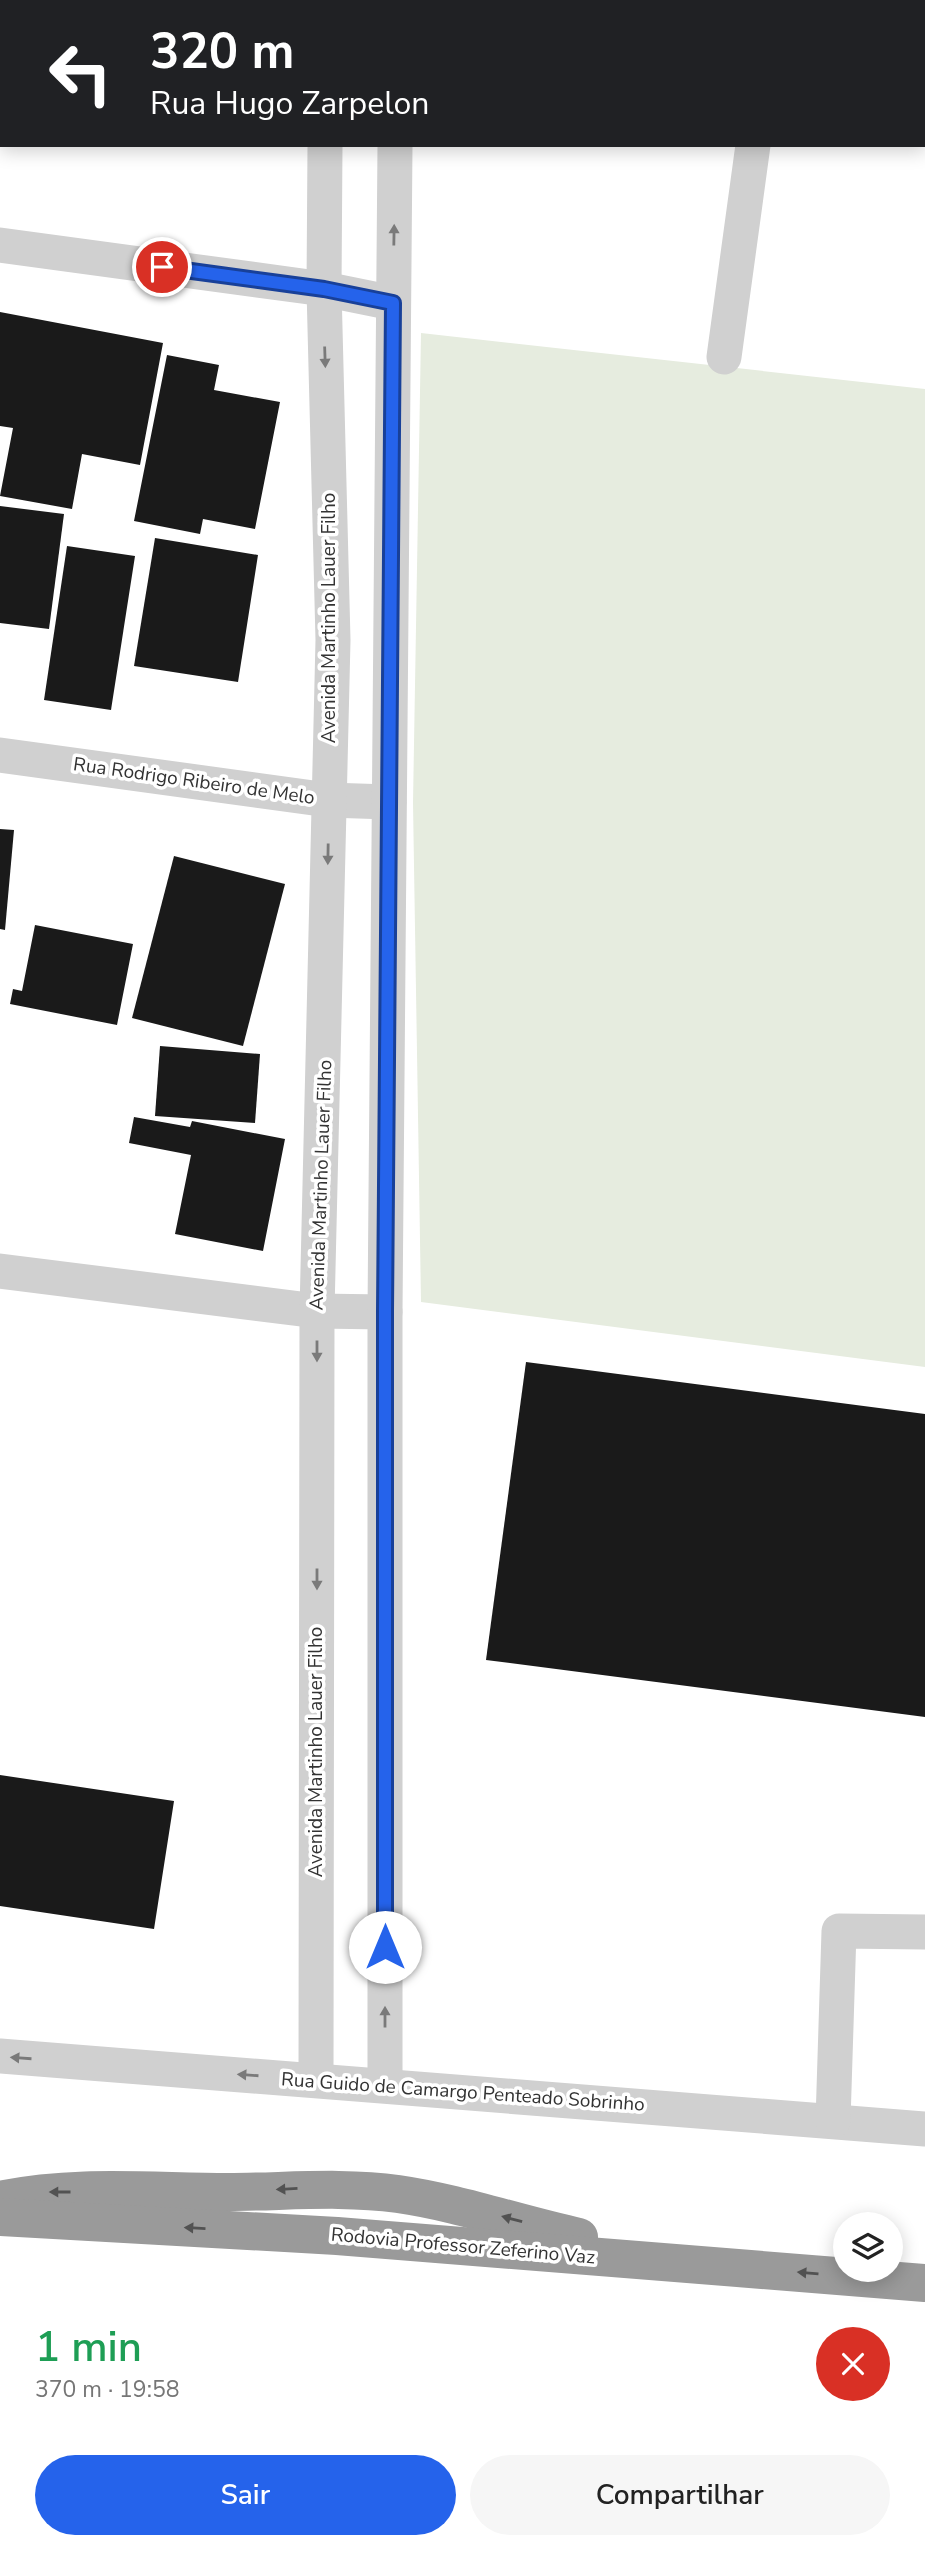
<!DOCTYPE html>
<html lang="pt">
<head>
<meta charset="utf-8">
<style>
  :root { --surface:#fff; --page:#f6f6f6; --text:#222; --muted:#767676; --accent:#2563eb }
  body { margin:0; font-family:"Nunito Sans",sans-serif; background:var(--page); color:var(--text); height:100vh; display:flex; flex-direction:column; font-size:26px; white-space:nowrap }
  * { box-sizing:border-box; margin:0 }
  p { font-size:23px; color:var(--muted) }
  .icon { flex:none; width:38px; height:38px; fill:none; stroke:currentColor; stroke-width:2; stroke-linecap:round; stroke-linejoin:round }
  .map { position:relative; height:2304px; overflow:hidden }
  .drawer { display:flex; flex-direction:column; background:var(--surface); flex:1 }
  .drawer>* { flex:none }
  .hud { position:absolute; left:0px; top:0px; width:926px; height:147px; box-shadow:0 4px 18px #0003; background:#202124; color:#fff; overflow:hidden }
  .tools { position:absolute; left:833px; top:2212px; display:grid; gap:14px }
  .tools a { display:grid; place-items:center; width:70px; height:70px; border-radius:50%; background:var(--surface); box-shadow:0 4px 18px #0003; font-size:35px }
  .pin { position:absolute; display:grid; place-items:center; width:60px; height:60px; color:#fff; margin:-30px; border:4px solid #fff; border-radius:50%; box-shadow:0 2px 7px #0007 }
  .me { position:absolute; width:77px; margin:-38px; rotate:0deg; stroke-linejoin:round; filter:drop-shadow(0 0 5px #0008) }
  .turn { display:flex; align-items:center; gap:24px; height:147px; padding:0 35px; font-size:32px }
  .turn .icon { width:91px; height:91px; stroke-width:2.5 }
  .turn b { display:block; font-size:49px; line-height:60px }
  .round { display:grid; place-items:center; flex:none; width:74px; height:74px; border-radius:37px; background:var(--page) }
  .headline { display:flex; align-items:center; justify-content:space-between; height:119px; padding:0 35px }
  h1 { font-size:42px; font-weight:600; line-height:52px; color:#1e9e55 }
  .cta { display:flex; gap:14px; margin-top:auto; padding:14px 35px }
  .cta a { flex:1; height:80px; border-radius:42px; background:var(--accent); color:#fff; font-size:28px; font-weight:600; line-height:80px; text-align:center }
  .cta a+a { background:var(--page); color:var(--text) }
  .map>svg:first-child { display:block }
  .green { fill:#e6ecdf }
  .building { fill:#1a1a1a }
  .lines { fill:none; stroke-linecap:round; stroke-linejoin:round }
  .minor { stroke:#d0d0d0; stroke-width:35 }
  .highway { stroke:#9a9a9a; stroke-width:38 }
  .oneway { fill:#7a7a7a }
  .oneway2 { fill:#525252 }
  .route-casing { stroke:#184099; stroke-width:18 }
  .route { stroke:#2563eb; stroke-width:12 }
  .labels { text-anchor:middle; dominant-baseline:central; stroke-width:7; stroke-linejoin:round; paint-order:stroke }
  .street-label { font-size:19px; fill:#333; stroke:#fff }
</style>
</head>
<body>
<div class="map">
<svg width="925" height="2304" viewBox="0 0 925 2304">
  <rect width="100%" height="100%" fill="#fff"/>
  <polygon class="green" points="421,333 925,389 925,1367 421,1302 413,803"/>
  <g class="building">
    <polygon points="0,312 163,343 140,465 82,454 72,509 0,496 13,428 0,426"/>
    <polygon points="167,355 219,365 214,390 280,402 255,529 203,519 200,534 134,521"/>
    <polygon points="0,506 64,514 49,629 0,623"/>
    <polygon points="155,538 258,555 238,682 134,666"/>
    <polygon points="67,546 135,556 111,710 44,700"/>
    <polygon points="0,829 14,830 5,930 0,929"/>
    <polygon points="174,856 285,884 243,1046 132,1018"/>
    <polygon points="35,925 133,944 117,1025 10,1004 13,989 22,991"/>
    <polygon points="160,1046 260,1054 255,1123 155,1116"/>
    <polygon points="134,1117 190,1127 192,1121 285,1139 263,1251 175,1234 191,1155 129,1143"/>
    <polygon points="526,1362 925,1414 925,1717 486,1660"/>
    <polygon points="0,1775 174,1801 154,1929 0,1906"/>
  </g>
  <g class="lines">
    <g class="minor">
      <polyline points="325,0 325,2"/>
      <polyline points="352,0 361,2"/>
      <polyline points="396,0 396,2"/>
      <polyline points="772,2 772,0"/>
      <polyline points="0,245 324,289 393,303"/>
      <polyline points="724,357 753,145"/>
      <polyline points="0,755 328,800 389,802"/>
      <polyline points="0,1271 317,1311 385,1312"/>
      <polyline points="0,2056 925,2129"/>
      <polyline points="316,2080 317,1311 333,640 324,289 325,145"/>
      <polyline points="385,2085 385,1312 395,145"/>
      <polyline points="833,2121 839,1931 925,1932"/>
    </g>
    <g class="highway">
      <path d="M 0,2200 C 74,2184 153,2192 228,2192 C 284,2192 342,2186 398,2194 C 460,2203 519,2224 579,2237"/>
      <polyline points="0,2217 337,2236 925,2283"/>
    </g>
  </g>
  <defs><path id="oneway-solid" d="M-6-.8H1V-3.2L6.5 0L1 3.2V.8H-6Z" transform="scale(1.75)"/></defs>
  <g class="oneway">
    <use href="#oneway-solid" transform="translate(394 235) rotate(-89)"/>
    <use href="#oneway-solid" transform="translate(325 357) rotate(88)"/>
    <use href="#oneway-solid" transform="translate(328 854) rotate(91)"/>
    <use href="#oneway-solid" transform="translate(317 1351) rotate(90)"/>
    <use href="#oneway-solid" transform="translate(317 1579) rotate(90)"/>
    <use href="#oneway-solid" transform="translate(385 2017) rotate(-90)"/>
    <use href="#oneway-solid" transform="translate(21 2058) rotate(-176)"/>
    <use href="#oneway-solid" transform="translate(248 2075) rotate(-176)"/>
  </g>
  <g class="oneway2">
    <use href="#oneway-solid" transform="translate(287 2189) rotate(177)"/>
    <use href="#oneway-solid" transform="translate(60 2192) rotate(180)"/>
    <use href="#oneway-solid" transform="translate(512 2219) rotate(-165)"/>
    <use href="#oneway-solid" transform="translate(195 2228) rotate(-177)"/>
    <use href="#oneway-solid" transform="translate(808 2273) rotate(-175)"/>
  </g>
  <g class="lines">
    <g class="route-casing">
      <polyline id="route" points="162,267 324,289 393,303 385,1312 385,1947"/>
    </g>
    <use href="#route" class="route"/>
  </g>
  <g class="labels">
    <g class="street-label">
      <text transform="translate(329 618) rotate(-90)">Avenida Martinho Lauer Filho</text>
      <text transform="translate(194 781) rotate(8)">Rua Rodrigo Ribeiro de Melo</text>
      <text transform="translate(321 1185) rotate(-88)">Avenida Martinho Lauer Filho</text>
      <text transform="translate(316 1752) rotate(-90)">Avenida Martinho Lauer Filho</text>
      <text transform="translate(463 2092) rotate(4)">Rua Guido de Camargo Penteado Sobrinho</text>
      <text transform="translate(463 2246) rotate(5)">Rodovia Professor Zeferino Vaz</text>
    </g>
  </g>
</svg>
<div class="tools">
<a><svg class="icon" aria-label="layers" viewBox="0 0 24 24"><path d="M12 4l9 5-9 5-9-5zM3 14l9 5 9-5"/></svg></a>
</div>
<div class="pin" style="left:162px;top:267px;background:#d93025"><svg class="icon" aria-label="arrive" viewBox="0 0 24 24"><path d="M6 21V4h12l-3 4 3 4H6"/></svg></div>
<svg class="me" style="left:385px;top:1947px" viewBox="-20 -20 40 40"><circle r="19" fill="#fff"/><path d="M0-13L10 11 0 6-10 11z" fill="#2563eb"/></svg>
<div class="hud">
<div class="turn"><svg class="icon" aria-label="left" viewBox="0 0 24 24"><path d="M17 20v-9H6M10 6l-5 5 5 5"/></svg><div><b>320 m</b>Rua Hugo Zarpelon</div></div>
</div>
</div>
<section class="drawer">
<div class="headline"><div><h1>1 min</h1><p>370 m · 19:58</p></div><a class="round" style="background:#d93025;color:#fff"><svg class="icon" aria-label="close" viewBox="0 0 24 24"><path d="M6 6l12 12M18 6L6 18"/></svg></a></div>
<div class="cta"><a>Sair</a><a>Compartilhar</a></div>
</section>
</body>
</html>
